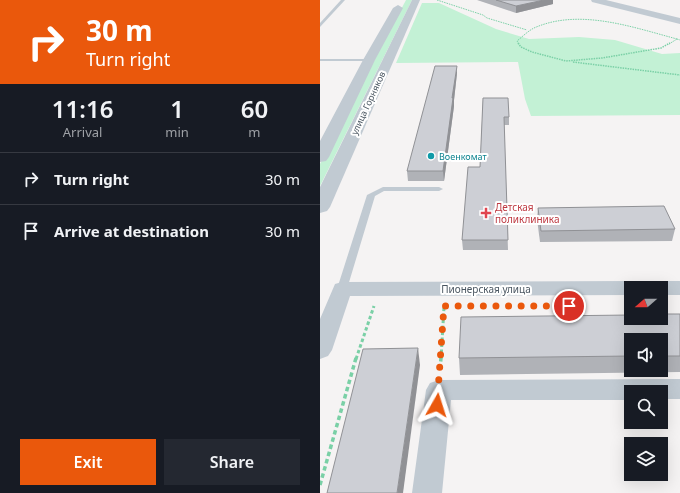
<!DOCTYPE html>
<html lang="en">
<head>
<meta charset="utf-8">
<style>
  :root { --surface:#171b24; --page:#242831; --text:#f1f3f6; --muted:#9ea1a6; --line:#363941; --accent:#ea580c }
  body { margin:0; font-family:"Noto Sans",sans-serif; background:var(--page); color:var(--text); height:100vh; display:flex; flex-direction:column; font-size:15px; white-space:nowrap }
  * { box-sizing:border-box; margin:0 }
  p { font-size:13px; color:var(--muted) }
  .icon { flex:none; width:22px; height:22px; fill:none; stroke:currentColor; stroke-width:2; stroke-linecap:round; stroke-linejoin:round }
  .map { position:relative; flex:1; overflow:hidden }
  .sheet { display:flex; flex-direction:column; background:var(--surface); width:320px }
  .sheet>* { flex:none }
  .hud { background:#ea580c; color:#fff; overflow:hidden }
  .needle { width:26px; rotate:250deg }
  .tools { position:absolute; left:304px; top:281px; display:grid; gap:8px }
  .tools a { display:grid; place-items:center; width:44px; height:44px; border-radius:0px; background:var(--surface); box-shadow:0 4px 16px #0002; font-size:20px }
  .pin { position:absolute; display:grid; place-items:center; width:34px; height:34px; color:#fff; margin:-17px; border:2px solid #fff; border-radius:50%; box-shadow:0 1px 4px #0007 }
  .me { position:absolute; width:44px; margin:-22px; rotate:6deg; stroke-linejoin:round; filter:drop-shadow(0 0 3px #0008) }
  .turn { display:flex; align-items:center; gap:14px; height:84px; padding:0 20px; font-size:18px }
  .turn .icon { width:52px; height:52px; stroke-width:2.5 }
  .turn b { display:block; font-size:28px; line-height:34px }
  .eta { display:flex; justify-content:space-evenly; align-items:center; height:68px; text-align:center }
  .eta b { font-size:24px; font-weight:600; line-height:28px }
  .action { display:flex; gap:8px; margin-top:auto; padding:8px 20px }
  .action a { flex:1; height:46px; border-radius:0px; background:var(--accent); color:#fff; font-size:16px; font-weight:600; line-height:46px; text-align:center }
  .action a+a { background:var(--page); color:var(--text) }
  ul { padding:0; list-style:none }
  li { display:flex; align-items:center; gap:12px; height:52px; padding:0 20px; border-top:1px solid var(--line) }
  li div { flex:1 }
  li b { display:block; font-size:15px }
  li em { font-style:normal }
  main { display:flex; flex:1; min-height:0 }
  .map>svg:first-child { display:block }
  .green { fill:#c3f1d5 }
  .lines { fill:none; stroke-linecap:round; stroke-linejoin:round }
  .path-far3 { stroke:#7ad0a6; stroke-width:1; stroke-dasharray:1.5 1; stroke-linecap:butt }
  .path-far2 { stroke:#7ad0a6; stroke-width:1.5; stroke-dasharray:1.5 1; stroke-linecap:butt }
  .path-far1 { stroke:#7ad0a6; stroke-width:3; stroke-dasharray:3.5 2.5; stroke-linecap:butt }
  .path { stroke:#7ad0a6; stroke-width:3.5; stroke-dasharray:4.5 3; stroke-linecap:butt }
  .service { fill:#c1cad2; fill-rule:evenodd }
  .minor { fill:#c1cad2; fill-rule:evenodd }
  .tertiary { fill:#c1cad2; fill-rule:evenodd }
  .wall { fill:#b0b2b7; fill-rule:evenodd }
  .shaded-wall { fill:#909195 }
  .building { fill:#cdcfd5; stroke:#909195 }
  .route { stroke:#ea580c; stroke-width:7; stroke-dasharray:0 12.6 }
  .culture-dot { fill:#0f9aa8; stroke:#fff; stroke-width:1.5 }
  .health-dot { fill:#e0444e; stroke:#fff; stroke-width:1.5 }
  .labels { text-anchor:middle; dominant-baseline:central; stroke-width:4; stroke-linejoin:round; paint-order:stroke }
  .far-street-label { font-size:9px; fill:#4a5661; stroke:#fff }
  .far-culture-label { font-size:9px; fill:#0d838f; stroke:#fff; text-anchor:start }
  .health-label { font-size:10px; fill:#be3a42; stroke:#fff; text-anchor:start }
  .street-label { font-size:10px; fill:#4a5661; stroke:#fff }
</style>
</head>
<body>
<main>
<section class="sheet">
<div class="hud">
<div class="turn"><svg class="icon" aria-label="right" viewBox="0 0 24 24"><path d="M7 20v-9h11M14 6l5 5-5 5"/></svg><div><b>30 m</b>Turn right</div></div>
</div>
<div class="eta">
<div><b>11:16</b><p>Arrival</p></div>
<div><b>1</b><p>min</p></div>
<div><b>60</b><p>m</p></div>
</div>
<ul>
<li><svg class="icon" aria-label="right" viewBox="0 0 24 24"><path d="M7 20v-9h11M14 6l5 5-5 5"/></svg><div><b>Turn right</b></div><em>30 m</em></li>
<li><svg class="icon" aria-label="arrive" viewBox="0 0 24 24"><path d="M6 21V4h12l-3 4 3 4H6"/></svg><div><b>Arrive at destination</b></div><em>30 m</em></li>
</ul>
<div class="action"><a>Exit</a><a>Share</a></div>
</section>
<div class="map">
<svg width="360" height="493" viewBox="0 0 360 493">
  <rect width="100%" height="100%" fill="#f5f3f3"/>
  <g class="green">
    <polygon points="86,0 92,0 0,186 0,164"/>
    <polygon points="102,3 119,3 176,29 209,39 259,37 295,40 342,54 360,53 360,115 211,116 205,99 198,62 76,63"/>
  </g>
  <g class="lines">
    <g class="path-far3">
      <polyline points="117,0 163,15 167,18 207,30"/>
      <polyline points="357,39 360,40"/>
      <path d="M 199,44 L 197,41 C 202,37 208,31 214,28 C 259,8 312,27 357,39"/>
      <polyline points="349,44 357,39"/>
    </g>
    <g class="path-far2">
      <polyline points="198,43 201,47 212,52 246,61 282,58 341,48 350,43"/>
      <polyline points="253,62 360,75"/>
    </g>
    <g class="path-far1">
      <polyline points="36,359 54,306"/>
      <polyline points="121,359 124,307"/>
    </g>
    <g class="path">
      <polyline points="120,369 121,358"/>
      <polyline points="0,485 36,358"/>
    </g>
    <g class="service">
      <polygon points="21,0 25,0 0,27 0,23"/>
      <polygon points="0,59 49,59 51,60 49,61 0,61"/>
      <polygon points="63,187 119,187 123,189 119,191 64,191 55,196 27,289 26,291 18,291 17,289 47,195"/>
    </g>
    <g class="minor">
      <polygon points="311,281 360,281 360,295 341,295 341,288 311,288 311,295 30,296 12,350 8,356 0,359 0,319 15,284 22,282"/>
      <polygon points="360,379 360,399 341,399 341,392 311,392 311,400 131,400 122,493 92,493 106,390 110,383 119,380"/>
    </g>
    <g class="tertiary">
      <polygon points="92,0 100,0 10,207 7,211 0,213 0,187"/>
      <polygon points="271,0 286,0 360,18 360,24 272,2"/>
      <polygon points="78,5 83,8 55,60 9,157 6,161 0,162 0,141 43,60 73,8"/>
    </g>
  </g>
  <g class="wall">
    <polygon points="157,0 233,0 233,4 196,13"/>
    <polygon points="137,73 134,100 134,106 124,181 88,181 87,171"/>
    <polygon points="163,98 189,117 189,125 184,125 188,250 143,250 142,240 160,167"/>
    <polygon points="218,208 355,229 352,241 220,242 217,219"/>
    <path d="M 360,314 L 360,372 L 140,375 L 139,358 ZM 311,340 L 341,340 L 341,370 L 311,370 Z"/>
  </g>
  <g class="shaded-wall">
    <polygon points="224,0 233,0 233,4 196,13 196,6"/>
    <polygon points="137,66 137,73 134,100 134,106 124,181 123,171 132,98"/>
    <polygon points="98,348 100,365 83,493 77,493"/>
  </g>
  <g class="building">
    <polygon points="176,0 224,0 196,6"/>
    <polygon points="115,66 137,66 132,98 133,98 123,171 87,171"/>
    <polygon points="163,98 188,98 189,117 184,117 188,240 142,240 148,167 160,167"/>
    <polygon points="344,206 355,229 221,231 218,208"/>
    <polygon points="341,314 360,314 360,356 341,356 341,340 311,340 311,356 139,358 141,317 311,315 311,318 341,318"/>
    <polygon points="98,348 77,493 7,493 43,349"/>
  </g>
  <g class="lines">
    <polyline class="route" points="117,405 124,306 249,306"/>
  </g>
  <circle class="culture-dot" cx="111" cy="156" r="4"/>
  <path class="health-dot" d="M164 207h4v4h4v4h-4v4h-4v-4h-4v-4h4z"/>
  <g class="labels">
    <g class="far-street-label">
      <text transform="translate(48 103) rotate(-65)">улица Горняков</text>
    </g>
    <g class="far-culture-label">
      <text x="119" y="156">Военкомат</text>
    </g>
    <g class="health-label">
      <text x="175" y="207">Детская<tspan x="175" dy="12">поликлиника</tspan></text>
    </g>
    <g class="street-label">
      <text x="166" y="289">Пионерская улица</text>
    </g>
  </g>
</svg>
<div class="tools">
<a><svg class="needle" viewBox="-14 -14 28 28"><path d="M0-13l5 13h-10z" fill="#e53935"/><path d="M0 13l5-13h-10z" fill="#9ea1a6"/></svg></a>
<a><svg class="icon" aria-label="sound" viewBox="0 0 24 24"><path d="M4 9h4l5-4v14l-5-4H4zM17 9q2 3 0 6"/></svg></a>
<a><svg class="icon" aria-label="search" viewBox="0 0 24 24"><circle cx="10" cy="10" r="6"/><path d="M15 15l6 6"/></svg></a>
<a><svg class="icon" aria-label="layers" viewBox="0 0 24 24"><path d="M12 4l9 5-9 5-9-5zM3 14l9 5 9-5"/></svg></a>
</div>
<div class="pin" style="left:249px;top:306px;background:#d93025"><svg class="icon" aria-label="arrive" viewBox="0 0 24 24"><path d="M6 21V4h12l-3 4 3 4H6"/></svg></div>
<svg class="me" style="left:117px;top:405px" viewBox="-20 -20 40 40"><path d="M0-17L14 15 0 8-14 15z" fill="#ea580c" stroke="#fff" stroke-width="4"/></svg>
</div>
</main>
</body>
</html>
